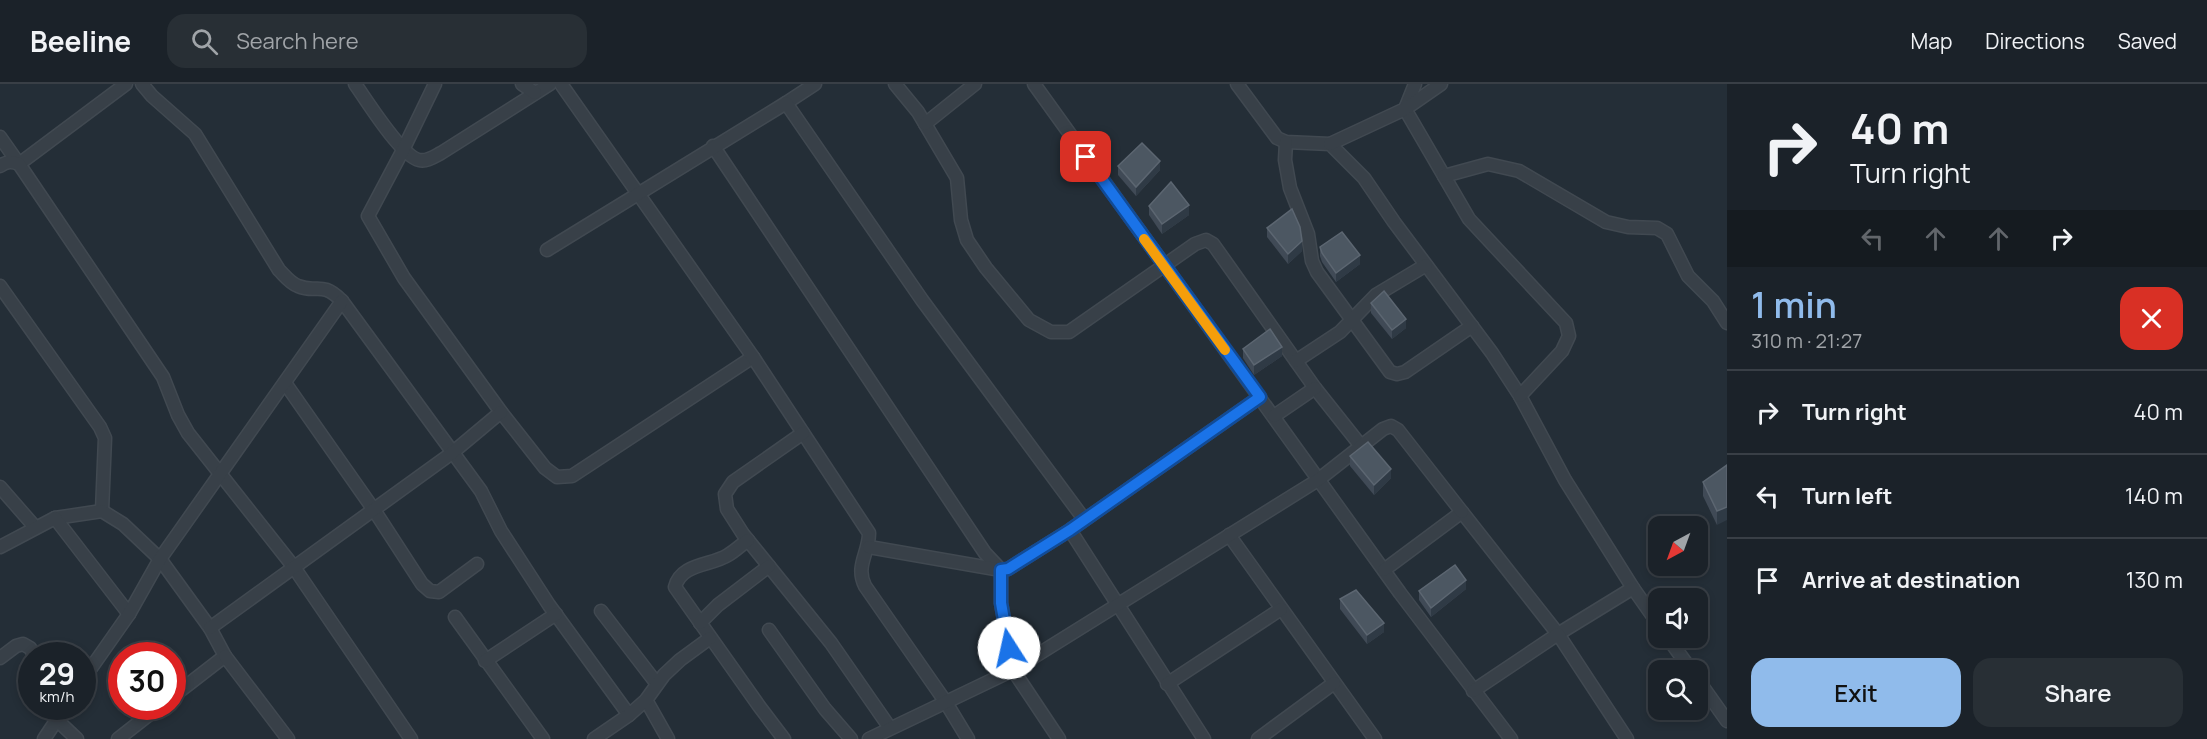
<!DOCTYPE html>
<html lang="en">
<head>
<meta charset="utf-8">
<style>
  :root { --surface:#1b2229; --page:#282f35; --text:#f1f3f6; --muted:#a0a4a8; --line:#393f46; --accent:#90bbeb }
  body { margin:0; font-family:Manrope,sans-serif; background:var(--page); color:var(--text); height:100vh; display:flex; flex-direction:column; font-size:22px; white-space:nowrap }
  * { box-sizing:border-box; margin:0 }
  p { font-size:20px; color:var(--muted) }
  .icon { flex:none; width:33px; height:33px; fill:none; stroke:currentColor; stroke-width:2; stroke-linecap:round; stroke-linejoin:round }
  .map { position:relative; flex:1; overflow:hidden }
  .side { display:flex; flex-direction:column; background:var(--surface); width:480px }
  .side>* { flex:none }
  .top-card { background:#1b2229; color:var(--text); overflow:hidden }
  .needle { width:39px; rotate:221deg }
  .fabs { position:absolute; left:1648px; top:432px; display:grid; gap:12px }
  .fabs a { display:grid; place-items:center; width:60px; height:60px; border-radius:12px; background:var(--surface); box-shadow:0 3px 9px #0003,0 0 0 2px var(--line); font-size:30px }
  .speed { position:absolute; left:18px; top:558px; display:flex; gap:12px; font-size:30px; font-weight:700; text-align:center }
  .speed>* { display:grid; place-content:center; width:78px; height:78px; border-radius:50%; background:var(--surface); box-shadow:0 3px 9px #0003,0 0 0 2px var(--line); line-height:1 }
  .speed small { font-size:15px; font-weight:400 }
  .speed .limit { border:9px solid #d22; background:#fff; color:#111 }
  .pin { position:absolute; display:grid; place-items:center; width:51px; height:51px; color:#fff; margin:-26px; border-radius:12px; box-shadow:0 3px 9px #0006 }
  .me { position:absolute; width:66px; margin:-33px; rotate:350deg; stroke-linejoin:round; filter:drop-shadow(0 0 4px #0008) }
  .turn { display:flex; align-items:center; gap:21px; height:126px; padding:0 24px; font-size:27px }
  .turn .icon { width:78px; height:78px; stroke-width:2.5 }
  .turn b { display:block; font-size:42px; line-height:51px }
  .lanes { display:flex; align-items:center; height:57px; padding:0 24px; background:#0003; justify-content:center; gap:30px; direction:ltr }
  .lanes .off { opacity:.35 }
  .round { display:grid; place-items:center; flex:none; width:63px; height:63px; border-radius:18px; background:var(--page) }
  .overview { display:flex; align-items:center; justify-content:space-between; height:102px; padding:0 24px }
  h1 { font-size:36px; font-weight:600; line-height:45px; color:var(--accent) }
  .action { display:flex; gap:12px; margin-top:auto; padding:12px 24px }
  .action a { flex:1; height:69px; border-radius:18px; background:var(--accent); color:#111; font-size:24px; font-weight:600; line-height:69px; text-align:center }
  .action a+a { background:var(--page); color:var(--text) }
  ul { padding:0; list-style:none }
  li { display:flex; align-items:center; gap:18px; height:84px; padding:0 24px; border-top:2px solid var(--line) }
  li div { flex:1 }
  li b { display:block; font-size:22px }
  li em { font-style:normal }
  header { display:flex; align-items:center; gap:36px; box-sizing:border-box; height:84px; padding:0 30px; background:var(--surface); border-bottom:2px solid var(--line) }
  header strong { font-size:28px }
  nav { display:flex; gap:33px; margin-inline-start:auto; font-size:21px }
  .search { width:420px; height:54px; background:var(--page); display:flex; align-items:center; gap:15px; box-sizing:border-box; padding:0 21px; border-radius:18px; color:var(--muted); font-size:22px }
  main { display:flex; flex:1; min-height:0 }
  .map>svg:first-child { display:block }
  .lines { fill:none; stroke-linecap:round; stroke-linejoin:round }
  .minor-casing { stroke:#414951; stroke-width:15 }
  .minor { stroke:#384048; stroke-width:12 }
  .wall { fill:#404a56 }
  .shaded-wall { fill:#2f3a45 }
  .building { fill:#4c5762; stroke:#5c6671; stroke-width:1.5 }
  .route-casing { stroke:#114b97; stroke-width:15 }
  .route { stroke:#1a73e8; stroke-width:10 }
  .slow { stroke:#f59e0b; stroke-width:10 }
</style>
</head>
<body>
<header>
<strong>Beeline</strong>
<div class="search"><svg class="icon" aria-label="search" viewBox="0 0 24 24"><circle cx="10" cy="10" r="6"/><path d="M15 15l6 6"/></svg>Search here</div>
<nav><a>Map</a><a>Directions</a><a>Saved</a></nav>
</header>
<main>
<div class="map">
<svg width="1727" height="655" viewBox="0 0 1727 655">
  <rect width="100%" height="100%" fill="#242e37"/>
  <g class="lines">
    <g class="minor-casing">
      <g id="minor">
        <path d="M 142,0 L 152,12 L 195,50 L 279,186 C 285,192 290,199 298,202 C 317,210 321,196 342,217 L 481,407 L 501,447 L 549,521 L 629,631"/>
        <path d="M 355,0 C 367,17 401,72 419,76 C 427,78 435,72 441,69 L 550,0"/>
        <polyline points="435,0 403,66 368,132 404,194 501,328 545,384 557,393 572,392 753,273"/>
        <polyline points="522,0 535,9"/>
        <path d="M 561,0 L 753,273 L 869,449 C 869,469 855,482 865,502 L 945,617 L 968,655"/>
        <polyline points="895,0 918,28 957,94 961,136 967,156 986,184 1029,236 1051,248 1069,248 1195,160 1206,156 1213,160 1315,304 1361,362"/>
        <polyline points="1034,0 1400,509 1511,655"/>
        <polyline points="1237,0 1277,54 1286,58 1330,60 1364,94 1394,138 1492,269 1520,312 1565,396 1633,504"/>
        <polyline points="1415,0 1405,25 1469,135 1566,239 1569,252 1562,267 1520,312"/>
        <polyline points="786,19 815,0"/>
        <polyline points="925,40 975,0"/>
        <polyline points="0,53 19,80 126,0"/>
        <polyline points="1286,58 1285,76 1290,104 1308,150 1312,177 1317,188 1390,288 1397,290 1405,288 1472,242"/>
        <polyline points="1330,60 1405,25 1441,0"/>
        <polyline points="713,62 985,469 1001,486 1008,485 1070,446 1260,313"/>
        <path d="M 0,82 C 7,77 12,77 19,80 L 163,293 L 178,331 L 188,349 L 293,482 L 411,655"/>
        <polyline points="1444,92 1488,80 1519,87 1606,138 1628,143 1657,144 1667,150 1688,192 1713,217 1727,239"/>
        <polyline points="547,166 786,19 922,216 1084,435"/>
        <polyline points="0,202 100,343 105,354 102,427"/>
        <polyline points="1296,277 1340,248 1376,211 1426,181"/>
        <polyline points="285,299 374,426 422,500 430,507 439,508 477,480"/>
        <polyline points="1274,332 1315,304"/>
        <polyline points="803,349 733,398 725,410 727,425 743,450 831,559 890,644"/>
        <polyline points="0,403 35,443"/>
        <polyline points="55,434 102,427 123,440 160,475 210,544 225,572 172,613"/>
        <polyline points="1070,446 1204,655"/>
        <polyline points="1229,451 1375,655"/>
        <path d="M 748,456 C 741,461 735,467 728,471 C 711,482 681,479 675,503 L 759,622 L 784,655"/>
        <polyline points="0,463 55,434 129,530"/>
        <polyline points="869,463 1001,486 1001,519 1013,586 1059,655"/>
        <polyline points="1384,486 1462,428 1558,550 1633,504 1659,541"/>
        <polyline points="601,527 657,600"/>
        <polyline points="455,533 543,655"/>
        <polyline points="700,539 718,521 769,482"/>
        <polyline points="210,544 452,369 501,328"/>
        <polyline points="769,546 825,625 851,655"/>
        <polyline points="1668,554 1691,586"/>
        <polyline points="225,572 288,655"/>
        <polyline points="0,574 16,562 23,560 30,564 35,572"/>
        <polyline points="485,577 556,530"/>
        <polyline points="1698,596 1727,637"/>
        <polyline points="82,597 129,530 160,475 342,217"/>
        <polyline points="1167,600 1281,525"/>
        <polyline points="1473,607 1558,550 1627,655"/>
        <polyline points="646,616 668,655"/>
        <polyline points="58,637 77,655"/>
        <polyline points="44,655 66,622"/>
        <polyline points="118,655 160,622"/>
        <polyline points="594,655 629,631 646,616 664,591 680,576 710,554"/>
        <polyline points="869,655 1013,586 1318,396 1383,345 1391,342 1398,346 1462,428"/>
        <polyline points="1258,655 1334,599"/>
      </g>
    </g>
    <use href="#minor" class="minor"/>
  </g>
  <g class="wall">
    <polygon points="1118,82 1160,86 1136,112 1118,91"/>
    <polygon points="1149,122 1189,131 1162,150 1149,131"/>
    <polygon points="1267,144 1302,167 1288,180 1267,153"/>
    <polygon points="1320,163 1360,180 1336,198 1322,178 1320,172"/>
    <polygon points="1371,219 1406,244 1392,255 1371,229"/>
    <polygon points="1243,265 1282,272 1254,291 1243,274"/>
    <polygon points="1350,372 1391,394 1374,411 1350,382"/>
    <polygon points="1727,381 1717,441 1703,412 1703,398"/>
    <polygon points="1466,505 1431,533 1419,516 1419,507"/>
    <polygon points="1340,515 1384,548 1367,560 1340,525"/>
  </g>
  <g class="shaded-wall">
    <polygon points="1160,77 1160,86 1136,112 1136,103"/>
    <polygon points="1189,121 1189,131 1162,150 1162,140"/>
    <polygon points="1302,157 1302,167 1288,180 1288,170"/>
    <polygon points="1360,171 1360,180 1336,198 1336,189"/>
    <polygon points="1406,235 1406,244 1392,255 1392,246"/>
    <polygon points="1282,263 1282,272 1254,291 1254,281"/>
    <polygon points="1391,385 1391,394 1374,411 1374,401"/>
    <polygon points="1727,423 1727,436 1717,441 1717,427"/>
    <polygon points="1466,496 1466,505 1431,533 1431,524"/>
    <polygon points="1384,539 1384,548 1367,560 1367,551"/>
  </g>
  <g class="building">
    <polygon points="1142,59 1160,77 1136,103 1118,82"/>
    <polygon points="1171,98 1189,121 1162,140 1149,122"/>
    <polygon points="1292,125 1300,143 1302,157 1288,170 1267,144"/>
    <polygon points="1342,148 1360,171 1336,189 1322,169 1320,163"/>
    <polygon points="1384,207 1406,235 1392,246 1371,219"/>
    <polygon points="1270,245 1282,263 1254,281 1243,265"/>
    <polygon points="1368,358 1391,385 1374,401 1350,372"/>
    <polygon points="1727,381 1727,423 1717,427 1703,398"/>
    <polygon points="1455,481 1466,496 1431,524 1419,507"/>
    <polygon points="1356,506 1384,539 1367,551 1340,515"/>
  </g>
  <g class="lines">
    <g class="route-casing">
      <polyline id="route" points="1009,564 1001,519 1001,486 1008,485 1070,446 1260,313 1086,73"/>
    </g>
    <use href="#route" class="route"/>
    <polyline class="slow" points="1144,155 1225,266"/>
  </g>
</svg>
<div class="fabs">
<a><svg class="needle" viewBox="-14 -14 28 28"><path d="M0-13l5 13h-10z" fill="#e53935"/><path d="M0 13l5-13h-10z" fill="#a0a4a8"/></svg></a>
<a><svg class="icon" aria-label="sound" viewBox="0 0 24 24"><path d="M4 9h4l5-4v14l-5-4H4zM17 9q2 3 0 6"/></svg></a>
<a><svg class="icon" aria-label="search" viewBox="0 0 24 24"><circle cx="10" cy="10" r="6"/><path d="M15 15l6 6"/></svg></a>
</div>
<div class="speed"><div>29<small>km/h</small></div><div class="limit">30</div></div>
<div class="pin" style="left:1086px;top:73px;background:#d93025"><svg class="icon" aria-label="arrive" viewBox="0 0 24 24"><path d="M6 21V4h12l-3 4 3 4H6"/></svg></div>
<svg class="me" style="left:1009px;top:564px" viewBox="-20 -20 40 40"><circle r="19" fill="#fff"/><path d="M0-13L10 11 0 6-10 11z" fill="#1a73e8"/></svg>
</div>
<section class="side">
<div class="top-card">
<div class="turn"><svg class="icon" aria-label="right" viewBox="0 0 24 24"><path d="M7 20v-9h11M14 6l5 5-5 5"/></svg><div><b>40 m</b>Turn right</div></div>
<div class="lanes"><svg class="icon off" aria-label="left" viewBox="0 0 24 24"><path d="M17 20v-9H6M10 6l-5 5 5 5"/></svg><svg class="icon off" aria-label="ahead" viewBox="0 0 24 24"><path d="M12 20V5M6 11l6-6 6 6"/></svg><svg class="icon off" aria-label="ahead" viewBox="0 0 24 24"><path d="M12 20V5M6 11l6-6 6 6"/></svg><svg class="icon" aria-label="right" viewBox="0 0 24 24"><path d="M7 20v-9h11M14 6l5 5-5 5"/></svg></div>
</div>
<div class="overview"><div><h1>1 min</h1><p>310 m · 21:27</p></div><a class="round" style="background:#d93025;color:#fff"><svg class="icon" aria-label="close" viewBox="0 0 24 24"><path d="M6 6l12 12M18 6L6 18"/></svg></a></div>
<ul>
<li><svg class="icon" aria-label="right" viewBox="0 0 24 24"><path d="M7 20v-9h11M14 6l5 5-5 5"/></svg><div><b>Turn right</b></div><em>40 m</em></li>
<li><svg class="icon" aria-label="left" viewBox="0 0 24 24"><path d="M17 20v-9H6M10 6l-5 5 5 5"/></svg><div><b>Turn left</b></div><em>140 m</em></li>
<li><svg class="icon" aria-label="arrive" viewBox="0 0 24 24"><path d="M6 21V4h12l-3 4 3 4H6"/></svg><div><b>Arrive at destination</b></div><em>130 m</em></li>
</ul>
<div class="action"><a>Exit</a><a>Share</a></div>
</section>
</main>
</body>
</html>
